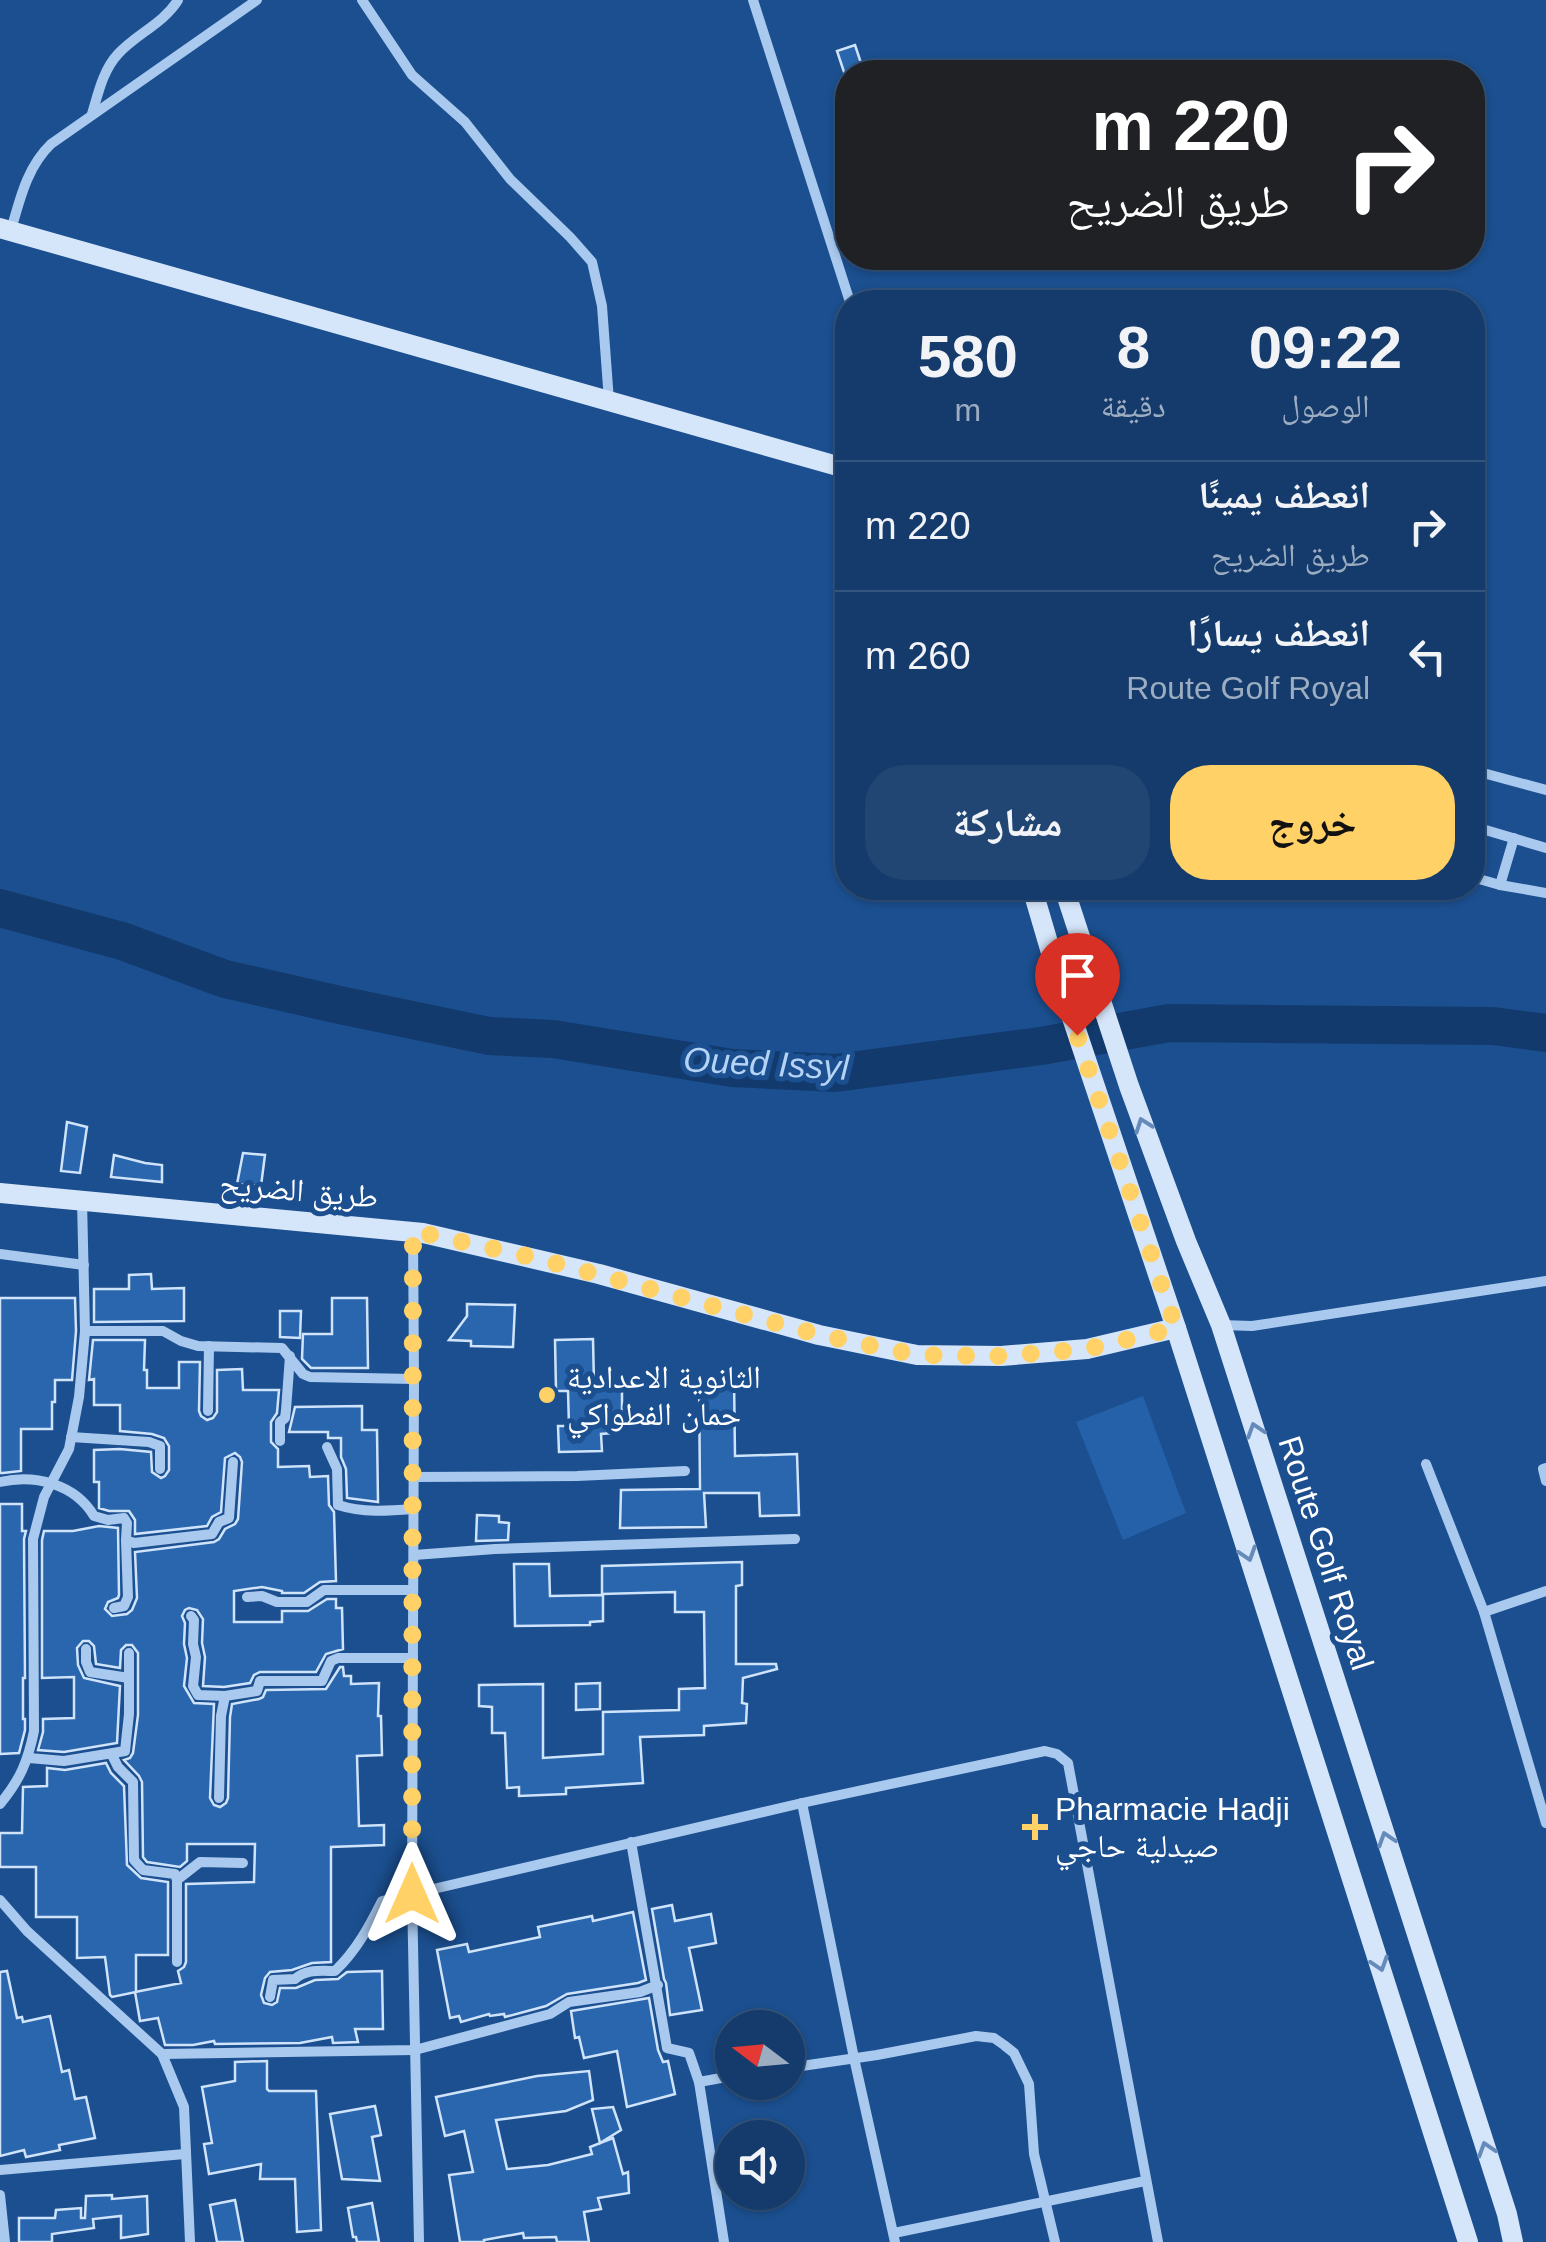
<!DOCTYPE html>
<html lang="ar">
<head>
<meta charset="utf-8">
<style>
  :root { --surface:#143b6b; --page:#214673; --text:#f1f3f6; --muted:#9dadc1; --line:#33557e; --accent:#ffd166 }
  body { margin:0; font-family:Arial,"Noto Naskh Arabic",sans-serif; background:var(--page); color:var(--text); direction:rtl; height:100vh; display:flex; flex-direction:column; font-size:38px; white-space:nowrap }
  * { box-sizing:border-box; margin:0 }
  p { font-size:32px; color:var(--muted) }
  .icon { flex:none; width:55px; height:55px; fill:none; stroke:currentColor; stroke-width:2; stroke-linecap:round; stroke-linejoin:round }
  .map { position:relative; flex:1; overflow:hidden; direction:ltr }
  .panel { position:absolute; left:835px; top:290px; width:650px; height:610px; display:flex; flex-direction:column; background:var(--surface); border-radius:40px; box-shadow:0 2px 8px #0004,0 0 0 2px var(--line); direction:rtl }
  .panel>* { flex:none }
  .guide { position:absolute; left:835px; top:60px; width:650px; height:210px; border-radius:40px; box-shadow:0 2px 8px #0004,0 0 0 2px var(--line); direction:rtl; background:#202124; color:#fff; overflow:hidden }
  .needle { width:65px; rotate:286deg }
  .buttons { position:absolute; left:715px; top:2010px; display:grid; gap:20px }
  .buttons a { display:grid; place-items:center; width:90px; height:90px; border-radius:50%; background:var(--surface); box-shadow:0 2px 8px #0004,0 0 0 2px var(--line); font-size:50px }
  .pin { position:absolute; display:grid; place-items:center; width:85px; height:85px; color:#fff; margin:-102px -42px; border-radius:50% 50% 50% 0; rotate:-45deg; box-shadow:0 0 10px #0007 }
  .pin .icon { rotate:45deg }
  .me { position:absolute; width:110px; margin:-55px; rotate:0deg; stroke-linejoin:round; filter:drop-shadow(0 0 8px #0008) }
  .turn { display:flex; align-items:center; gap:35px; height:210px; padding:0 30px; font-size:45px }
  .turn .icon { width:130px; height:130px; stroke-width:2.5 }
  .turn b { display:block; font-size:70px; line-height:85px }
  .eta { display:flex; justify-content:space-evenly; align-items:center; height:170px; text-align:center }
  .eta b { font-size:60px; font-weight:800; line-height:70px }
  .action { display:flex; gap:20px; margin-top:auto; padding:20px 30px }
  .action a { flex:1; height:115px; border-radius:40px; background:var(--accent); color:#111; font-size:40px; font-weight:800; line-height:115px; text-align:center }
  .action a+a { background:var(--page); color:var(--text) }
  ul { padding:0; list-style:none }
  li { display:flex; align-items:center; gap:30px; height:130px; padding:0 30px; border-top:2px solid var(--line) }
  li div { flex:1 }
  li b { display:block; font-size:38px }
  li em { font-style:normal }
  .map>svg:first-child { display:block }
  .green { fill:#2461a8 }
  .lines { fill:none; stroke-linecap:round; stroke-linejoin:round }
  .river { stroke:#123a6d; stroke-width:38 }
  .building { fill:#2a66ad; stroke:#cfe3fa; stroke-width:2.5 }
  .street { stroke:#a9c9ee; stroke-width:10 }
  .secondary { stroke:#d6e6fa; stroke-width:20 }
  .oneway { stroke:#668bba }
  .route { stroke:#ffd166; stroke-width:18; stroke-dasharray:0 32.4 }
  .poi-dot { fill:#ffd166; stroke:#1b4f8f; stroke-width:4 }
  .labels { text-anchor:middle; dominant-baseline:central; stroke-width:10; stroke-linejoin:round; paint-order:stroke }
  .street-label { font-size:32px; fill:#fff; stroke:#1b4f8f }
  .poi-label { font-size:32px; fill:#fff; stroke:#1b4f8f; text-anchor:start }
  .water-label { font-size:35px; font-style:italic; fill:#b5d3f5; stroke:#1b4f8f }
</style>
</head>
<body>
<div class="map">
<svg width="1546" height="2242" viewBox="0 0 1546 2242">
  <rect width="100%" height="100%" fill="#1b4f8f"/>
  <polygon class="green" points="1143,1396 1186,1513 1123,1540 1076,1422"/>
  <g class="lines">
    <polyline class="river" points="0,908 122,941 225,979 335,1004 489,1036 553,1039 732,1068 835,1073 1041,1046 1169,1023 1493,1026 1546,1033"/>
  </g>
  <g class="building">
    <polygon points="855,45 864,72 844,72 837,51"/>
    <polygon points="67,1122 87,1127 80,1173 61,1171"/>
    <polygon points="243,1153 265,1155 261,1186 237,1184"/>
    <polygon points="114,1155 145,1163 162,1165 162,1182 111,1177"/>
    <polygon points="151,1274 152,1289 184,1288 184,1321 94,1322 94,1289 129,1289 129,1275"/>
    <polygon points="0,1298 75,1298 76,1331 72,1380 55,1380 55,1402 52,1402 52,1429 21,1429 21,1471 3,1473 0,1473"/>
    <polygon points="332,1298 367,1298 368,1368 311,1368 302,1359 303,1334 332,1334"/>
    <polygon points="467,1304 515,1305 513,1347 471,1346 471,1341 449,1340 467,1316"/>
    <polygon points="280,1311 301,1311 300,1338 280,1337"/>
    <polygon points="593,1339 594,1384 610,1384 610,1389 622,1389 622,1422 613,1423 613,1433 601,1434 602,1451 559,1452 558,1426 569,1426 568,1391 556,1391 555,1340"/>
    <polygon points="93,1340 145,1340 144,1370 147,1370 147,1388 179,1388 179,1362 200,1362 199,1411 201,1416 207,1420 213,1418 217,1412 217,1370 242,1369 243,1390 279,1390 277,1413 271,1422 271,1442 278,1449 278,1467 309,1466 310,1477 328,1476 329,1505 334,1512 336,1581 320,1582 304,1593 282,1593 282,1591 262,1587 234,1591 234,1622 282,1622 282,1611 308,1611 327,1599 336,1599 336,1608 342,1608 343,1649 326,1654 316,1672 260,1672 254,1675 250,1683 224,1687 203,1686 205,1657 202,1643 203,1619 197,1610 189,1608 185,1610 182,1616 185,1623 184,1644 187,1658 184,1686 194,1703 214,1704 210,1798 214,1805 220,1807 226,1803 228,1798 230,1717 232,1704 259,1699 263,1697 266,1690 326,1689 340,1667 343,1667 344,1676 351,1676 351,1684 379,1683 378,1716 381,1716 382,1755 357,1756 359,1826 384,1825 384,1845 331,1847 331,1962 312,1963 292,1970 270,1972 265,1978 261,1995 264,2003 272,2005 277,2002 280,1988 296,1988 315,1980 338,1979 347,1972 382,1971 383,2029 355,2029 358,2042 333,2043 332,2037 300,2043 215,2044 214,2041 193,2045 165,2045 158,2018 140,2021 135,1992 181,1983 178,1971 184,1967 186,1962 186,1884 254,1882 255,1844 187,1844 187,1861 180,1867 147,1862 143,1857 142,1782 139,1776 124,1760 130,1758 133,1753 138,1715 138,1653 132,1645 126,1645 121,1650 120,1668 96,1664 94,1646 89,1641 83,1641 77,1648 78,1665 84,1678 120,1686 117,1743 64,1752 38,1750 43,1732 43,1719 74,1718 74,1677 42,1678 42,1540 44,1531 73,1531 99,1526 118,1528 119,1595 118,1598 108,1602 105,1609 112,1616 127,1614 132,1610 137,1598 135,1552 214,1542 219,1539 225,1529 235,1524 238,1519 242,1462 240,1457 235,1453 225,1458 221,1512 212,1517 207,1526 135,1534 135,1520 129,1511 109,1511 99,1508 99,1482 94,1482 94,1450 120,1449 151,1452 152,1472 161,1478 165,1476 169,1470 169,1446 164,1438 152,1434 120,1431 120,1405 94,1405 94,1379 89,1380"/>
    <polygon points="734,1377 735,1456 797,1454 799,1515 760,1516 759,1493 704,1493 706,1527 620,1528 621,1490 700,1489 699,1379"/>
    <polygon points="362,1406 362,1430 377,1430 378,1502 347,1498 346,1469 341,1457 341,1438 328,1438 328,1432 289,1432 295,1407"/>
    <polygon points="0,1504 22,1504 22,1531 26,1531 24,1539 25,1678 23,1678 23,1719 25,1719 25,1730 19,1753 0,1754"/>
    <polygon points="477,1515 499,1516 499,1522 509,1523 508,1540 476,1541"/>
    <polygon points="742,1562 742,1585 736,1586 736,1664 776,1664 777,1669 743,1678 742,1703 747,1704 746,1723 704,1726 704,1735 640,1737 643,1783 566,1788 566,1794 519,1796 519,1787 507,1788 505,1733 492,1733 492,1707 479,1706 479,1685 543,1684 543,1758 603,1754 603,1712 679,1710 679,1689 705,1688 704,1612 675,1612 675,1592 602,1594 602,1566"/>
    <polygon points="514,1564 549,1564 550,1596 603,1595 603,1621 590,1622 590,1625 515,1626"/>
    <polygon points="600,1683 600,1709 576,1710 576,1684"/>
    <polygon points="106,1763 111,1773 124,1786 127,1865 141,1878 168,1882 168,1955 136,1955 136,1992 112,1997 110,1995 105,1957 77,1958 77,1917 36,1917 36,1867 0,1867 0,1833 22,1833 23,1787 47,1786 47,1768 65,1770"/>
    <polygon points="672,1905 675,1921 711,1914 716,1943 689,1948 702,2010 670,2015 666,1983 664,1979 652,1909"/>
    <polygon points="633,1912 646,1980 638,1983 567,1994 546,2006 505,2017 504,2014 490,2016 489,2014 461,2022 459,2016 450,2018 437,1950 467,1944 469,1952 540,1937 538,1927 592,1916 593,1921"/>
    <polygon points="7,1971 17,2018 22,2017 23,2022 50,2016 62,2072 69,2070 75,2099 86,2097 95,2138 59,2145 60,2150 26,2157 24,2150 0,2156 0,1972"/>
    <polygon points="649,1998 658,2050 663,2062 668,2061 675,2094 627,2107 617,2051 584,2058 579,2037 575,2038 571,2011"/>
    <polygon points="267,2061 267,2089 269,2091 316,2091 321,2230 297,2232 295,2179 260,2179 261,2164 209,2174 204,2144 212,2143 202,2087 235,2081 235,2062"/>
    <polygon points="589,2071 593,2100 566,2111 496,2120 507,2169 548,2165 592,2154 590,2147 613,2138 623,2174 628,2172 629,2193 598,2198 601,2209 584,2212 589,2242 557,2242 556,2237 524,2238 523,2233 484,2240 484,2242 460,2242 449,2175 473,2172 464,2131 445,2136 436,2097 537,2076"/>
    <polygon points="375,2106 381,2135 372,2137 380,2181 342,2179 330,2114"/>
    <polygon points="613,2107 621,2130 600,2143 592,2109"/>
    <polygon points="112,2195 112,2199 147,2196 148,2234 121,2238 121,2216 93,2219 94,2228 52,2234 52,2242 19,2242 19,2218 55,2218 56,2210 81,2208 81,2218 85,2218 86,2196"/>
    <polygon points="235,2200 243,2242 217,2242 210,2205"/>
    <polygon points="372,2203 379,2242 357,2242 356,2237 353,2237 348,2208"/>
  </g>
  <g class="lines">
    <g class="street">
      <polyline points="362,0 412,75 465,122 510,179 570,237 592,262 602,306 609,401"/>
      <polyline points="753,0 850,302"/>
      <path d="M 92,114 C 98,94 103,70 118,54 C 136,34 163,24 178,0"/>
      <path d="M 11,230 C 20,199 27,167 51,144 L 257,0"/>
      <polyline points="1472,770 1546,790"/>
      <polyline points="1472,826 1546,848"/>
      <polyline points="1472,877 1500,885 1546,893"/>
      <polyline points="1500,885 1514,838"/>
      <polyline points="413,1231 414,1379 412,1894 419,2242"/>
      <polyline points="0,1254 84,1265"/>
      <polyline points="1221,1325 1252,1326 1546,1281"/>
      <polyline points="85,1331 163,1331 181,1341 198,1346 282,1348 303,1374 310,1377 414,1379"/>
      <polyline points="208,1411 209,1346"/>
      <polyline points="71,1437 149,1442 160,1446 160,1469"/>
      <polyline points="280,1441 280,1422 285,1418 286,1410 290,1356"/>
      <path d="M 327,1447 L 337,1469 L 338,1505 C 363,1513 388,1511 414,1509"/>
      <polyline points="1426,1464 1484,1612 1546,1823"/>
      <polyline points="1546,1468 1543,1469 1546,1481"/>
      <polyline points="414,1477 577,1476 685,1471"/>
      <path d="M 0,1482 C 35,1474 75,1484 94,1516 L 108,1520 L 124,1518 L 127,1523 L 126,1540 L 134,1543 L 212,1534 L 219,1522 L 229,1518 L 233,1462"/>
      <polyline points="414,1555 495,1549 795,1539"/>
      <polyline points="247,1597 262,1596 277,1602 307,1602 324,1590 413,1590"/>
      <polyline points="114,1608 124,1606 128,1597 126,1540"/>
      <polyline points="1484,1612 1546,1591"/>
      <polyline points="191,1616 194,1620 193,1644 196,1657 193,1686 198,1695 225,1696"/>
      <polyline points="86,1649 86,1662 90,1672 129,1678"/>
      <polyline points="112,1755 118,1767 133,1782 134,1860 143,1870 175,1874 177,1880 177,1962"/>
      <polyline points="29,1758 64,1761 125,1751 129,1714 129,1653"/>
      <polyline points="219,1798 221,1716 225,1696 257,1691 260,1681 322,1681 331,1661 338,1658 413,1658"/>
      <polyline points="802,1803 854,2058 895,2242"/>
      <path d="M 0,1804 C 20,1780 28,1761 34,1731 L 33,1539 L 44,1497 L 69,1449 L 79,1397 L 85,1331 L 82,1200"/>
      <polyline points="631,1842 667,2048 689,2053 699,2082 724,2242"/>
      <polyline points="177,1880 200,1862 243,1863"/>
      <polyline points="0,1900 27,1931 162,2054 184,2107 190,2242"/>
      <path d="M 270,1997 L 273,1980 L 295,1979 C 306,1969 320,1971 335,1971 C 356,1951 369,1927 382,1901 L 802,1803 L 1045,1751 L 1057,1754 L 1068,1763 L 1158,2242"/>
      <polyline points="162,2054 415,2050 550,2014 569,2002 640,1992 658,1985"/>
      <polyline points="788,2068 877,2055 976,2036 994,2038 1004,2045 1014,2053 1029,2084 1034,2154 1055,2242"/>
      <polyline points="699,2082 732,2076"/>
      <polyline points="0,2170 185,2154"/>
      <polyline points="0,2195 5,2242"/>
      <polyline points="894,2233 1145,2181"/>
    </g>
    <g class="secondary">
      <polyline points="0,228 848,469"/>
      <polyline points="1032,888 1057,973 1176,1328 1468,2242"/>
      <polyline points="1064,888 1129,1086 1186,1241 1221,1325 1507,2214 1513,2242"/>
      <polyline points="0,1193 423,1233 599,1274 819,1335 917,1355 1001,1356 1087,1349 1176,1328"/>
    </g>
  </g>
  <defs><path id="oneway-chevron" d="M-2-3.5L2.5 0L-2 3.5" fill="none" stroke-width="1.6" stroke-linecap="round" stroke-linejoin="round" transform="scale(2.5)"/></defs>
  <g class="oneway">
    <use href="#oneway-chevron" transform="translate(1143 1125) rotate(-110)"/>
    <use href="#oneway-chevron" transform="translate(1255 1430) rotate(-108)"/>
    <use href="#oneway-chevron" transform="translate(1248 1554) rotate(72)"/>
    <use href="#oneway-chevron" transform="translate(1386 1839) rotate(-108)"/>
    <use href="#oneway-chevron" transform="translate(1380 1964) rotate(72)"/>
    <use href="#oneway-chevron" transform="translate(1486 2149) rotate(-108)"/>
  </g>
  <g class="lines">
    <polyline class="route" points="412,1894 413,1231 536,1258 820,1335 917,1355 1002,1356 1087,1349 1176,1328 1077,1035"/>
  </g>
  <g class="poi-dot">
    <circle cx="547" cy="1395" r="10"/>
    <path d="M1030 1812h10v10h10v10h-10v10h-10v-10h-10v-10h10z"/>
  </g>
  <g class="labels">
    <g class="street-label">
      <text transform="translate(299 1190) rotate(5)">طريق الضريح</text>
      <text transform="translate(1326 1553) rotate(72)">Route Golf Royal</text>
    </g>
    <g class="poi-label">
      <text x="567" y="1377">الثانوية الاعدادية<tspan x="567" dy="37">حمان الفطواكي</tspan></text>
      <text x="1055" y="1809">Pharmacie Hadji<tspan x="1055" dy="37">صيدلية حاجي</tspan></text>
    </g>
    <g class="water-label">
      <text transform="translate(766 1063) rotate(3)">Oued Issyl</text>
    </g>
  </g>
</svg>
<div class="buttons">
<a><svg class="needle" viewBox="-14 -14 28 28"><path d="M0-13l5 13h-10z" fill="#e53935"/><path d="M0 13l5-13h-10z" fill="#9dadc1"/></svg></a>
<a><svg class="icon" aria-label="sound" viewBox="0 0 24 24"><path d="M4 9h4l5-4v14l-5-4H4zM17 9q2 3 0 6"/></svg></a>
</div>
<div class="pin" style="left:1077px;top:1035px;background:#d93025"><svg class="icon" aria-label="arrive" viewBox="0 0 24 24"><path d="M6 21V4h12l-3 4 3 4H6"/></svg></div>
<svg class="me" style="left:412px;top:1894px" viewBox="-20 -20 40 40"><path d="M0-17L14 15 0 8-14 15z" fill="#ffd166" stroke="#fff" stroke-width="4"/></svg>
<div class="guide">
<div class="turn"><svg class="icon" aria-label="right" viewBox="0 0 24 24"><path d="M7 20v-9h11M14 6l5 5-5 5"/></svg><div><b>220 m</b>طريق الضريح</div></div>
</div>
<section class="panel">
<div class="eta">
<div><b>09:22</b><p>الوصول</p></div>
<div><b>8</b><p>دقيقة</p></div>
<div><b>580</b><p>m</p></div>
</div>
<ul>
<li><svg class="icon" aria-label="right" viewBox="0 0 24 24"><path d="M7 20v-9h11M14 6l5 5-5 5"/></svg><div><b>انعطف يمينًا</b><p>طريق الضريح</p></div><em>220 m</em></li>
<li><svg class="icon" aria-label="left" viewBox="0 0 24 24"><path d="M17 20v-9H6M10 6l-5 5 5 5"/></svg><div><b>انعطف يسارًا</b><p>Route Golf Royal</p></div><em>260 m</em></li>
</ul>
<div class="action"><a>خروج</a><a>مشاركة</a></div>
</section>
</div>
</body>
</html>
